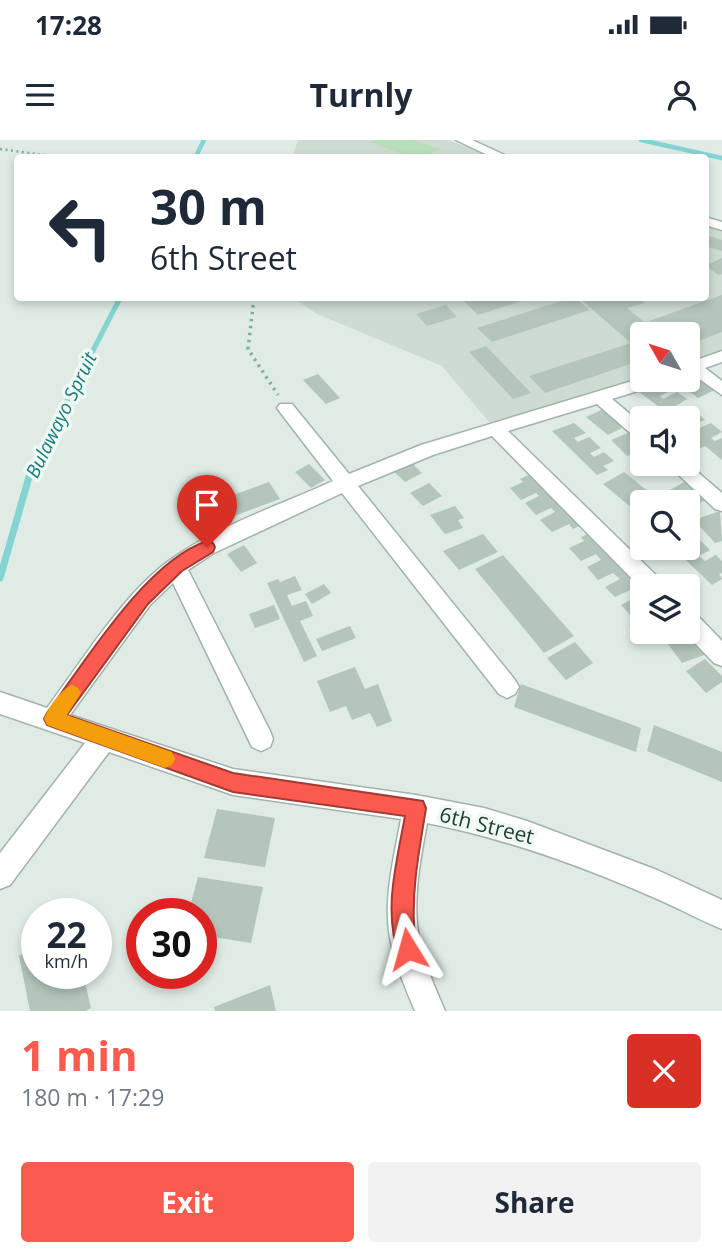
<!DOCTYPE html>
<html lang="en">
<head>
<meta charset="utf-8">
<style>
  :root { --surface:#fff; --page:#f2f2f3; --text:#1f2937; --muted:#747a83; --accent:#fb5a4e }
  body { margin:0; font-family:"Open Sans",sans-serif; background:var(--page); color:var(--text); height:100vh; display:flex; flex-direction:column; font-size:26px; white-space:nowrap }
  * { box-sizing:border-box; margin:0 }
  p { font-size:23px; color:var(--muted) }
  .icon { flex:none; width:38px; height:38px; fill:none; stroke:currentColor; stroke-width:2; stroke-linecap:round; stroke-linejoin:round }
  .map { position:relative; height:871px; overflow:hidden }
  .panel { display:flex; flex-direction:column; background:var(--surface); flex:1 }
  .panel>* { flex:none }
  .hud { position:absolute; left:14px; top:14px; width:695px; height:147px; border-radius:7px; box-shadow:0 4px 10px #0003; background:#fff; color:var(--text); overflow:hidden }
  .needle { width:46px; rotate:309deg }
  .controls { position:absolute; left:630px; top:182px; display:grid; gap:14px }
  .controls a { display:grid; place-items:center; width:70px; height:70px; border-radius:7px; background:var(--surface); box-shadow:0 4px 10px #0003; font-size:35px }
  .speed { position:absolute; left:21px; top:758px; display:flex; gap:14px; font-size:35px; font-weight:700; text-align:center }
  .speed>* { display:grid; place-content:center; width:91px; height:91px; border-radius:50%; background:var(--surface); box-shadow:0 4px 10px #0003; line-height:1 }
  .speed small { font-size:18px; font-weight:400 }
  .speed .limit { border:10px solid #d22; background:#fff; color:#111 }
  .pin { position:absolute; display:grid; place-items:center; width:60px; height:60px; color:#fff; margin:-72px -30px; border-radius:50% 50% 50% 0; rotate:-45deg; box-shadow:0 0 7px #0007 }
  .pin .icon { rotate:45deg }
  .me { position:absolute; width:77px; margin:-38px; rotate:352deg; stroke-linejoin:round; filter:drop-shadow(0 0 5px #0008) }
  .turn { display:flex; align-items:center; gap:24px; height:147px; padding:0 21px; font-size:32px }
  .turn .icon { width:91px; height:91px; stroke-width:2.5 }
  .turn b { display:block; font-size:49px; line-height:60px }
  .round { display:grid; place-items:center; flex:none; width:74px; height:74px; border-radius:7px; background:var(--page) }
  .headline { display:flex; align-items:center; justify-content:space-between; height:119px; padding:0 21px }
  h1 { font-size:42px; font-weight:700; line-height:52px; color:var(--accent) }
  .action { display:flex; gap:14px; margin-top:auto; padding:14px 21px }
  .action a { flex:1; height:80px; border-radius:7px; background:var(--accent); color:#fff; font-size:28px; font-weight:700; line-height:80px; text-align:center }
  .action a+a { background:var(--page); color:var(--text) }
  .status { display:flex; justify-content:space-between; align-items:center; height:49px; padding:0 35px; background:var(--surface); direction:ltr }
  .status svg { height:19px; fill:currentColor }
  header { display:flex; justify-content:space-between; align-items:center; height:91px; padding:0 21px; background:var(--surface); font-size:32px; font-weight:700 }
  .map>svg:first-child { display:block }
  .built { fill:#cddbd2 }
  .green { fill:#b6deba }
  .lines { fill:none; stroke-linecap:round; stroke-linejoin:round }
  .stream-far2 { stroke:#83d4d3; stroke-width:4.5 }
  .stream-far1 { stroke:#83d4d3; stroke-width:5 }
  .stream { stroke:#83d4d3; stroke-width:7 }
  .building { fill:#b4c6bc }
  .minor-casing { stroke:#a2b3aa; stroke-width:3 }
  .path-far1 { stroke:#7db198; stroke-width:2.5; stroke-dasharray:2 3.5; stroke-linecap:butt }
  .path { stroke:#7db198; stroke-width:3.5; stroke-dasharray:2.5 4.5; stroke-linecap:butt }
  .minor { fill:#fff; fill-rule:evenodd }
  .route { fill:#fb5a4e; stroke:#a33a33; stroke-width:2 }
  .slow { fill:#f59e0b }
  .labels { text-anchor:middle; dominant-baseline:central; stroke-width:7; stroke-linejoin:round; paint-order:stroke }
  .water-label { font-size:19px; font-style:italic; fill:#167b7b; stroke:#eff8f2 }
  .near-street-label { font-size:21px; fill:#1f3c2f; stroke:#eff8f2 }
</style>
</head>
<body>
<div class="status"><b>17:28</b><svg viewBox="0 0 49 12"><path d="M0 12V9h3v3zM5 12V6h3v6zM10 12V3h3v9zM15 12V0h3v12zM26 1h20v11H26zM47 4h2v5h-2z"/></svg></div>
<header><svg class="icon" aria-label="menu" viewBox="0 0 24 24"><path d="M4 6h16M4 12h16M4 18h16"/></svg>Turnly<svg class="icon" aria-label="person" viewBox="0 0 24 24"><circle cx="12" cy="8" r="4"/><path d="M4 21q1-7 8-7t8 7"/></svg></header>
<div class="map">
<svg width="722" height="871" viewBox="0 0 722 871">
  <rect width="100%" height="100%" fill="#dfebe4"/>
  <g class="built">
    <polygon points="298,0 447,0 498,17 292,18"/>
    <polygon points="705,83 722,88 722,214 688,227 688,194 642,194 642,240 494,288 442,226 317,174 293,158 705,158"/>
  </g>
  <path class="green" d="M 375,0 L 412,0 L 440,9 C 414,25 397,11 371,2 Z"/>
  <g class="lines">
    <g class="stream-far2">
      <polyline points="641,0 722,18"/>
      <polyline points="195,18 204,0"/>
    </g>
    <polyline class="stream-far1" points="31,331 120,158"/>
    <polyline class="stream" points="0,438 31,330"/>
  </g>
  <g class="building">
    <polygon points="705,95 722,100 722,111 705,106"/>
    <polygon points="722,118 722,134 719,135 705,126"/>
    <polygon points="722,155 722,192 688,205 688,194 666,194 649,181"/>
    <polygon points="468,158 531,158 478,175 462,159"/>
    <polygon points="571,158 575,158 590,170 492,202 477,188"/>
    <polygon points="579,158 638,158 645,163 627,168 659,194 642,194 642,220 545,253 529,236 631,203"/>
    <polygon points="446,165 457,177 427,186 416,174"/>
    <polygon points="486,206 531,253 513,259 469,212"/>
    <polygon points="691,230 717,249 698,258 674,240 688,240 688,231"/>
    <polygon points="318,234 340,258 326,264 303,240"/>
    <polygon points="658,242 670,251 660,256 663,259 677,252 687,259 666,272 635,249"/>
    <polygon points="608,267 630,284 608,295 586,277"/>
    <polygon points="695,271 705,280 694,284 699,288 711,283 722,292 711,298 715,301 722,298 722,320 705,306 696,310 688,303 688,300 695,297 688,291 688,278 670,278"/>
    <polygon points="574,283 586,293 574,298 578,302 589,297 601,308 590,313 594,317 604,312 614,321 603,326 608,330 597,335 552,291"/>
    <polygon points="635,290 642,297 642,310 627,316 611,300"/>
    <polygon points="409,320 422,333 405,342 391,329"/>
    <polygon points="309,324 325,340 311,348 295,332"/>
    <polygon points="624,332 659,360 642,362 642,370 638,373 603,344"/>
    <polygon points="532,333 583,384 573,389 569,384 552,392 540,380 555,372 551,368 536,375 525,363 539,356 536,353 521,360 510,348 523,342 520,339"/>
    <polygon points="686,341 708,358 688,370 688,362 670,362 661,355"/>
    <polygon points="269,342 280,359 215,383 206,365"/>
    <polygon points="429,343 442,356 423,366 410,353"/>
    <polygon points="455,366 464,378 458,380 463,388 445,394 430,375"/>
    <polygon points="720,371 722,401 715,403 694,380"/>
    <polygon points="593,392 644,446 642,446 642,472 632,477 621,465 636,457 630,450 615,457 605,447 620,439 613,433 598,440 587,427 601,420 596,414 581,421 569,408 584,401 581,397"/>
    <polygon points="483,394 498,412 459,430 443,411"/>
    <polygon points="699,399 710,410 699,416 705,421 716,415 722,421 722,433 719,434 722,439 712,445 673,408 688,408"/>
    <polygon points="244,405 257,423 241,432 227,414"/>
    <polygon points="503,415 574,496 544,513 475,429"/>
    <polygon points="295,436 302,450 287,455 292,466 306,461 313,476 300,481 317,516 304,522 267,443 278,439 280,442"/>
    <polygon points="324,444 331,453 312,464 305,454"/>
    <polygon points="274,465 280,479 255,488 249,474"/>
    <polygon points="642,479 642,492 654,492 640,498 629,485"/>
    <polygon points="350,486 356,498 322,511 316,499"/>
    <polygon points="688,488 707,514 682,523 660,493 688,492"/>
    <polygon points="575,502 593,523 566,540 547,518"/>
    <polygon points="705,519 722,536 722,542 706,553 686,531"/>
    <polygon points="355,527 365,549 378,544 392,581 377,587 370,573 352,580 346,566 330,572 317,541"/>
    <polygon points="521,544 641,588 636,612 514,567"/>
    <polygon points="654,585 722,612 722,642 647,611"/>
    <polygon points="217,669 275,678 265,727 204,718"/>
    <polygon points="198,737 263,747 251,803 201,795 201,774 188,774"/>
    <polygon points="37,806 37,833 83,833 91,868 86,871 30,871 19,816"/>
    <polygon points="270,845 276,871 215,871 214,867"/>
  </g>
  <g class="lines">
    <g class="minor-casing">
      <g id="minor">
        <polygon points="456,0 472,0 511,18 494,18"/>
        <polygon points="705,77 722,82 722,90 705,85"/>
        <polygon points="722,211 722,222 705,228 722,241 722,255 691,233 688,234 688,223"/>
        <path d="M 642,238 L 662,240 L 660,244 L 612,259 L 642,284 L 642,300 L 636,298 L 597,264 L 508,291 L 661,440 L 663,446 L 642,446 L 642,449 L 492,296 L 433,315 L 358,346 L 515,540 L 519,547 L 515,554 L 507,558 L 499,554 L 342,353 L 214,413 L 188,430 L 270,591 L 273,599 L 270,607 L 261,611 L 252,607 L 173,443 L 150,465 L 70,575 L 233,629 L 416,655 L 484,668 L 527,681 L 657,730 L 722,760 L 722,789 C 697,779 673,765 648,755 C 576,724 504,698 427,683 C 420,721 412,760 419,798 C 424,824 435,847 445,871 L 415,871 C 405,847 395,824 390,798 C 383,759 394,718 401,679 L 233,655 L 109,612 L 10,745 L 0,749 L 0,713 L 85,603 L 0,574 L 0,552 L 47,568 C 82,521 123,454 170,420 C 217,386 280,365 333,341 L 280,272 L 277,268 L 280,264 L 292,264 L 349,334 L 421,305 Z"/>
        <polygon points="667,324 688,324 722,353 722,371 715,369"/>
        <polygon points="688,472 696,474 722,501 722,526 714,523 684,492 688,492"/>
      </g>
    </g>
    <polyline class="path-far1" points="0,9 67,18"/>
    <polyline class="path" points="254,158 248,209 278,255"/>
    <use href="#minor" class="minor"/>
  </g>
  <path class="route" d="M 207,401 L 213,403 L 215,407 L 213,412 L 182,431 L 148,464 L 67,575 L 233,633 L 423,661 L 426,668 C 420,707 412,745 414,785 C 415,797 421,806 416,817 L 408,820 L 400,817 C 382,773 397,721 405,676 L 233,652 L 47,585 L 44,579 L 47,573 C 85,522 146,421 207,401 Z"/>
  <path class="slow" d="M 72,545 L 78,548 L 81,553 L 67,575 L 172,612 L 175,619 L 172,625 L 165,628 L 47,585 L 44,579 C 49,567 60,550 72,545 Z"/>
  <g class="labels">
    <g class="water-label">
      <text transform="translate(61 275) rotate(-64)">Bulawayo Spruit</text>
    </g>
    <g class="near-street-label">
      <text transform="translate(487 685) rotate(14)">6th Street</text>
    </g>
  </g>
</svg>
<div class="controls">
<a><svg class="needle" viewBox="-14 -14 28 28"><path d="M0-13l5 13h-10z" fill="#e53935"/><path d="M0 13l5-13h-10z" fill="#747a83"/></svg></a>
<a><svg class="icon" aria-label="sound" viewBox="0 0 24 24"><path d="M4 9h4l5-4v14l-5-4H4zM17 9q2 3 0 6"/></svg></a>
<a><svg class="icon" aria-label="search" viewBox="0 0 24 24"><circle cx="10" cy="10" r="6"/><path d="M15 15l6 6"/></svg></a>
<a><svg class="icon" aria-label="layers" viewBox="0 0 24 24"><path d="M12 4l9 5-9 5-9-5zM3 14l9 5 9-5"/></svg></a>
</div>
<div class="speed"><div>22<small>km/h</small></div><div class="limit">30</div></div>
<div class="pin" style="left:207px;top:407px;background:#d93025"><svg class="icon" aria-label="arrive" viewBox="0 0 24 24"><path d="M6 21V4h12l-3 4 3 4H6"/></svg></div>
<svg class="me" style="left:408px;top:809px" viewBox="-20 -20 40 40"><path d="M0-17L14 15 0 8-14 15z" fill="#fb5a4e" stroke="#fff" stroke-width="4"/></svg>
<div class="hud">
<div class="turn"><svg class="icon" aria-label="left" viewBox="0 0 24 24"><path d="M17 20v-9H6M10 6l-5 5 5 5"/></svg><div><b>30 m</b>6th Street</div></div>
</div>
</div>
<section class="panel">
<div class="headline"><div><h1>1 min</h1><p>180 m · 17:29</p></div><a class="round" style="background:#d93025;color:#fff"><svg class="icon" aria-label="close" viewBox="0 0 24 24"><path d="M6 6l12 12M18 6L6 18"/></svg></a></div>
<div class="action"><a>Exit</a><a>Share</a></div>
</section>
</body>
</html>
